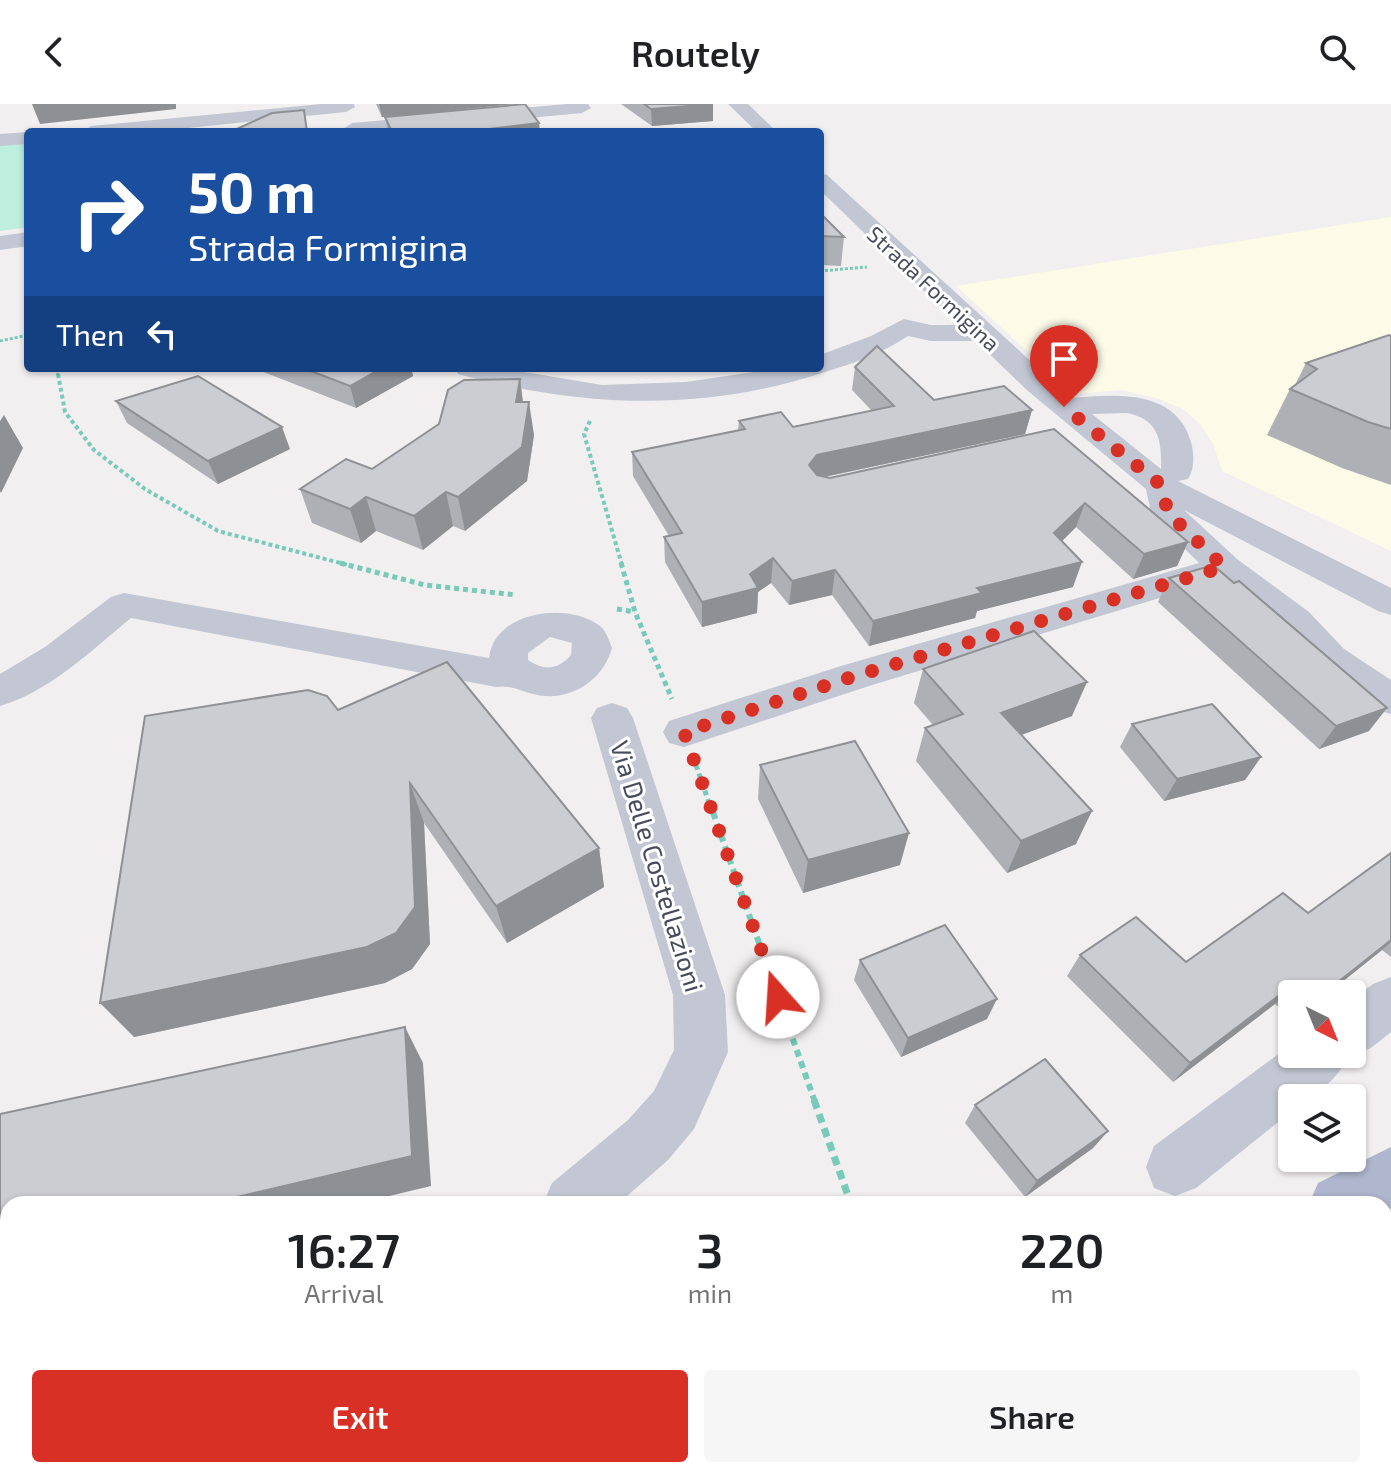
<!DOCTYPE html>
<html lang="en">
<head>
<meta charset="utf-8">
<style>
  :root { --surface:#fff; --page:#f6f6f6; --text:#202124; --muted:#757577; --accent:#d93025 }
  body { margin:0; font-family:"Exo 2",sans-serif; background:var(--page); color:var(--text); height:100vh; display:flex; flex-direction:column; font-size:30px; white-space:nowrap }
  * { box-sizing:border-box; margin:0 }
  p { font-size:26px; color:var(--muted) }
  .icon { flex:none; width:44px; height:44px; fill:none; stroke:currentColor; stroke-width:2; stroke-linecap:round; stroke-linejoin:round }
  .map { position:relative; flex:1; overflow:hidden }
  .panel { position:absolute; left:0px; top:1092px; width:1392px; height:282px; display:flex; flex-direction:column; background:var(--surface); border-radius:24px 24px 0 0; box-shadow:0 2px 6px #0004 }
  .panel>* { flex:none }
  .hud { position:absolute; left:24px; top:24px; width:800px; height:244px; border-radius:8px; box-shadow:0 2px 6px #0004; background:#1a4fa0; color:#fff; overflow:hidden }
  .needle { width:52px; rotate:137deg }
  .buttons { position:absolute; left:1278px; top:876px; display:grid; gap:16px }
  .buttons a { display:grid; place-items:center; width:88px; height:88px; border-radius:8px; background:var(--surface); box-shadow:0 2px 6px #0004; font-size:40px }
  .pin { position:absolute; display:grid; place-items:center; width:68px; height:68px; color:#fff; margin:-82px -34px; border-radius:50% 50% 50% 0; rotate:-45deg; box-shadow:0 0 8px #0007 }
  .pin .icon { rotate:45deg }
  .me { position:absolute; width:88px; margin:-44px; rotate:341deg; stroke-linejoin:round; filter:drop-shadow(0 0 6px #0008) }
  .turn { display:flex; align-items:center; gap:28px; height:168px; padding:0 32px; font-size:36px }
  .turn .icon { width:104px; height:104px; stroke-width:2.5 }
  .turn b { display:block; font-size:56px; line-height:68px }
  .then { display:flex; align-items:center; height:76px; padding:0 32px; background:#0003; gap:16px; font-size:30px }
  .eta { display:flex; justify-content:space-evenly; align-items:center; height:136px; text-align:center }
  .eta b { font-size:48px; font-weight:600; line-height:56px }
  .action { display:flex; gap:16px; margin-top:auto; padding:16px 32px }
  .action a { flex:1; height:92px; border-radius:8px; background:var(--accent); color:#fff; font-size:32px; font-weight:600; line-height:92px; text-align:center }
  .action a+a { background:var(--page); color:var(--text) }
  header { display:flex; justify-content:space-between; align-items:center; height:104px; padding:0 32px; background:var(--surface); font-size:36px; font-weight:600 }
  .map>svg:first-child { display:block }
  .commercial { fill:#fbfbe8 }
  .green { fill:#beeedd }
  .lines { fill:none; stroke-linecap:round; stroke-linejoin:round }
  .path-far4 { stroke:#77cbb8; stroke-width:3; stroke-dasharray:3 2; stroke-linecap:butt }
  .path-far3 { stroke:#77cbb8; stroke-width:4; stroke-dasharray:4 3; stroke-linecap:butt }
  .path-far2 { stroke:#77cbb8; stroke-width:5; stroke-dasharray:5 4; stroke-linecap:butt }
  .path-far1 { stroke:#77cbb8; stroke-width:6; stroke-dasharray:7 5; stroke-linecap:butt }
  .path { stroke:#77cbb8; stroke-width:7; stroke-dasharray:9 6; stroke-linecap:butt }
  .minor { fill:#c2c7d3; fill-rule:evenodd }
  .major { fill:#afb6cd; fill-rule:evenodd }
  .wall { fill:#afb0b5 }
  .shaded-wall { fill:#8f9094 }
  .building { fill:#cccdd3; stroke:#8f9094; stroke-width:2 }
  .route { stroke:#d93025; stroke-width:14; stroke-dasharray:0 25.2 }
  .labels { text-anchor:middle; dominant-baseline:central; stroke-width:6; stroke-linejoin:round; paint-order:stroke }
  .far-street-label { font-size:22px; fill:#474c5c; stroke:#fff }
  .street-label { font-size:26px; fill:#474c5c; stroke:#fff }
</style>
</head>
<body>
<header><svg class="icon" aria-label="back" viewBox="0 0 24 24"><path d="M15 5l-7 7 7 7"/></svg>Routely<svg class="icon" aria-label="search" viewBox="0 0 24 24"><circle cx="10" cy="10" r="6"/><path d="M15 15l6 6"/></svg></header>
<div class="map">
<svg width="1391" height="1373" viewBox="0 0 1391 1373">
  <rect width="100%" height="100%" fill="#f1efef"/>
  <polygon class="commercial" points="1391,113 1391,447 1222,367 1213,340 1200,320 1183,305 1156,294 1121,286 1074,290 956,182"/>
  <polygon class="green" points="28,38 28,123 0,127 0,41"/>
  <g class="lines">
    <g class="path-far4">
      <polyline points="820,167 867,163"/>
      <polyline points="0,237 28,231"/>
      <polyline points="57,264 58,272"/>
    </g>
    <g class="path-far3">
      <polyline points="58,270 65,308 94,346 145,385 218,427 348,461"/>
      <polyline points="590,317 584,330 622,461"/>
    </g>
    <g class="path-far2">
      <polyline points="340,459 425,481 516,491"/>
      <polyline points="621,459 635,508 672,595"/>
      <polyline points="617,505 635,508"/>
      <polyline points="696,661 709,699"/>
    </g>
    <polyline class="path-far1" points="709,697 815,998"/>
    <polyline class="path" points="814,996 851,1100"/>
    <g class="minor">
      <polygon points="321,0 354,0 355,3 346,8 148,28 82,28 91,22"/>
      <polygon points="567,0 588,0 591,4 582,9 380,28 345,28 343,25 352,19"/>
      <polygon points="728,0 748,0 777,28 757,28"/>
      <polygon points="28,28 28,40 0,42 0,30"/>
      <path d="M 820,69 L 827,71 L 1071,294 C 1116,290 1176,285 1191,338 C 1194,349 1195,365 1188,375 L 1178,377 L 1391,484 L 1391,511 L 1378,507 L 1184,406 L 1237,455 L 1309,508 L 1344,545 L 1391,576 L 1391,610 L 1377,606 L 1316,563 L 1283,526 L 1219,476 L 869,582 L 684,643 L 669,639 L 663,628 L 669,617 L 841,562 L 1199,459 L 1156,416 L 1151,409 L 1146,385 L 1028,287 L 976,237 L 931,237 L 908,232 C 883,249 854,259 825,268 C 702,309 581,303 458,270 L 454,264 L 501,264 L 602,281 L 686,278 L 780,264 L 820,264 L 820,251 L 871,232 L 904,215 L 931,221 L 959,221 L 820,86 ZM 1127,309 C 1159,315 1162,337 1161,365 L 1092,310 Z"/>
      <polygon points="28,128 28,142 0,146 0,132"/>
      <path d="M 124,489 L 489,554 C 494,507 568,497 600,522 C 606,527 609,536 612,544 C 604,573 577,594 545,592 C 527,591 514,580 496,583 L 131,514 C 92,546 49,588 0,602 L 0,570 L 45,543 L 111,493 ZM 550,533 L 572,539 L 571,551 C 558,566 544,567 528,556 L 528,549 Z"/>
      <polygon points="612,599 627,604 633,614 725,891 728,948 694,1025 668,1056 618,1100 543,1100 552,1079 628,1016 654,987 674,946 673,891 591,614 597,604"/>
      <path d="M 1391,873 L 1391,928 L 1371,944 L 1352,952 L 1349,950 C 1339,974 1318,994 1292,994 L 1292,1007 L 1196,1084 L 1175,1092 L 1154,1084 L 1146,1063 L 1154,1042 L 1292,940 L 1292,950 L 1352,950 L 1352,896 L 1373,880 Z"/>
      <polygon points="8,1251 8,1317 0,1319 0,1253"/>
    </g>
    <g class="major">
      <polygon points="1391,1043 1391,1104 1384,1108 1384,1100 1309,1100 1318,1079"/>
      <polygon points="1391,1174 1391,1238 1384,1240 1384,1176"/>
      <polygon points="548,1366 636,1366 633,1373 545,1373"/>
      <polygon points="896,1366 983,1366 980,1373 893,1373"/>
    </g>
  </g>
  <g class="wall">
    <polygon points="376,0 514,0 426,9 540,28 388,28 385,13 382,13"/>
    <polygon points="621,0 713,0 713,17 652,22"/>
    <polygon points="820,109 844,133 841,162 820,161"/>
    <polygon points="1391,232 1391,381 1342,364 1267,331 1290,285 1295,281 1306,259"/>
    <polygon points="855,263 934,296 1032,306 1025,330 825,373 830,374 1054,325 1188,438 1177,462 1133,475 1076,423 1062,437 1073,483 977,507 975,514 869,542 832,491 789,501 771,479 758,488 757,509 702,523 665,458 664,433 669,432 633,372 632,348 738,326 739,317 793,323 872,307 852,286"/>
    <polygon points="260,264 411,264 413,272 356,304 261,267"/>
    <polygon points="520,275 523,298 534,331 527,377 465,427 453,422 423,446 376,427 361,439 312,419 300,385 372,365"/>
    <polygon points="116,297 290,345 218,380 127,319"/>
    <polygon points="1169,474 1369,627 1319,645 1158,498"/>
    <polygon points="923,565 1072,612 1021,631 1076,740 1007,769 916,657 925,624 933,621 914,599"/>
    <polygon points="338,606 599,744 604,783 507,839 424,719 430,840 412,865 385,879 134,933"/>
    <polygon points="1132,620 1261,653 1245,676 1164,697 1120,643"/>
    <polygon points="760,661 900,761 803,789 758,695"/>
    <polygon points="1391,749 1391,853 1382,846 1327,890 1292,890 1292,915 1275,900 1173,978 1067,872 1080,851 1186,858 1308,809"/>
    <polygon points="860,856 987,915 901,953 854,876"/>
    <polygon points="975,1001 1108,1027 1093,1044 1025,1093 965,1019"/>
  </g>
  <g class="shaded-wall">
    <polygon points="32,0 176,0 176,5 40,20"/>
    <polygon points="379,0 514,0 382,13"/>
    <polygon points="713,0 713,17 652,22 651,5"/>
    <polygon points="539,19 540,28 464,28"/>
    <polygon points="382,264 411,264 413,272 356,304 350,282"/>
    <polygon points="520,275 524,308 516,298"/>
    <polygon points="529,298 534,331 527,377 465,427 458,393"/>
    <polygon points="1032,306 1025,330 814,375 809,361 817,351"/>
    <polygon points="4,311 23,344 1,389 0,387 0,317"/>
    <polygon points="282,323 290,345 218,380 208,357"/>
    <polygon points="446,388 453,422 423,446 414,412"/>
    <polygon points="366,393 376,427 361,439 350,405"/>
    <polygon points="1085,399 1076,423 1046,453 1054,429"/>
    <polygon points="1188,438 1177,462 1133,475 1144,450"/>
    <polygon points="773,454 771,479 758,488 757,509 702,523 702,498"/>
    <polygon points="1082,458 1073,483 977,507 975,514 869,542 873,517 977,484"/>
    <polygon points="835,466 832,491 789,501 792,477"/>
    <polygon points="1087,578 1072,612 989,643 1001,609"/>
    <polygon points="1387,604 1369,627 1319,645 1336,622"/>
    <polygon points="1261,653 1245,676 1164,697 1177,675"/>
    <polygon points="410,679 424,719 430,840 412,865 385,879 134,933 100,899"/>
    <polygon points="1092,707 1076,740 1007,769 1021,737"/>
    <polygon points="909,729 900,761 803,789 808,756"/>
    <polygon points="599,744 604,783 507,839 496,802"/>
    <polygon points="1391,836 1391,838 1382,846 1327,890 1323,890"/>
    <polygon points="1294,880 1275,900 1173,978 1190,959"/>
    <polygon points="997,895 987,915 901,953 908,934"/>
    <polygon points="405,923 423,959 431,1082 356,1100 207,1100"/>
    <polygon points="1108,1027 1093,1044 1025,1093 1037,1077"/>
    <polygon points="8,1147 8,1184 0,1186 0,1149"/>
  </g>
  <g class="building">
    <polygon points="525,0 539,19 464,28 392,28 385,13"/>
    <polygon points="644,0 713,0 651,5"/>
    <polygon points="304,6 307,28 230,28 272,9"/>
    <polygon points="820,109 844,133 820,132"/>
    <polygon points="1389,231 1391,232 1391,325 1368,318 1290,285 1317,265 1306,259"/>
    <polygon points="877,242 934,296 1004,282 1032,306 817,351 809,361 817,371 830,374 1054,325 1188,438 1144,450 1085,399 1054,429 1082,458 977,484 982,489 873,517 835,466 792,477 773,454 750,470 758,484 702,498 664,433 682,429 632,348 745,325 739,317 781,308 793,323 894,302 855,263"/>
    <polygon points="303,264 382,264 350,282"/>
    <polygon points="198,272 282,323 208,357 116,297"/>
    <polygon points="520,275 516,298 529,298 522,343 458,393 446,388 414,412 366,393 350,405 300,385 346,355 372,365 439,320 448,286 464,276"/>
    <polygon points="1213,461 1234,479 1239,477 1387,604 1336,622 1169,474"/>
    <polygon points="1034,527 1087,578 1001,609 1092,707 1021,737 925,624 963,610 923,565"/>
    <polygon points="447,558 599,744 496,802 410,679 415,803 396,829 367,843 100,899 145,612 308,586 327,592 338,606"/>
    <polygon points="1212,600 1261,653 1177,675 1132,620"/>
    <polygon points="855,637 909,729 808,756 760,661"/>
    <polygon points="1391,749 1391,836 1323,890 1306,890 1294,880 1190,959 1080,851 1136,813 1186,858 1283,789 1308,809"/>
    <polygon points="945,821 997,895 908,934 860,856"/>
    <polygon points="405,923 412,1052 207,1100 8,1100 8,1147 0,1149 0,1010"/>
    <polygon points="1045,955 1108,1027 1037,1077 975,1001"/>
  </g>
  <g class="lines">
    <polyline class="route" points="778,893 684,628 855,572 1224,463 1168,409 1161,381 1064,303"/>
  </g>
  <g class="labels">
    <g class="far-street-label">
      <text transform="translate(934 184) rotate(43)">Strada Formigina</text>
    </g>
    <g class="street-label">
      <text transform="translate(658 762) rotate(73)">Via Delle Costellazioni</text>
    </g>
  </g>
</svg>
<div class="buttons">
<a><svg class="needle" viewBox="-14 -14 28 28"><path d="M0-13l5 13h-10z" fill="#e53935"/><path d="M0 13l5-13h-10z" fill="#757577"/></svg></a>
<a><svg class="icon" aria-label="layers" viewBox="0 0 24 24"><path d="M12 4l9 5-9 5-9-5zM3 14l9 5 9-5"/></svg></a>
</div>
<div class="pin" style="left:1064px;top:303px;background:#d93025"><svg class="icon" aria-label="arrive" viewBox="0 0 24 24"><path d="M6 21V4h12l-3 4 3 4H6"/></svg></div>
<svg class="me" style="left:778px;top:893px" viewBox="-20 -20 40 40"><circle r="19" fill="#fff"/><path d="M0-13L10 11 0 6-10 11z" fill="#d93025"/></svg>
<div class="hud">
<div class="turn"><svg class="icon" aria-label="right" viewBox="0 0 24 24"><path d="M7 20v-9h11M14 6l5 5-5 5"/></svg><div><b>50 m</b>Strada Formigina</div></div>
<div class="then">Then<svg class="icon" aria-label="left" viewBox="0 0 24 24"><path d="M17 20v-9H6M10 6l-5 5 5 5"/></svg></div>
</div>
<section class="panel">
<div class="eta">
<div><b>16:27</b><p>Arrival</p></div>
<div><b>3</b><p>min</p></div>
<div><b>220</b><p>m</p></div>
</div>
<div class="action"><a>Exit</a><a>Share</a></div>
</section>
</div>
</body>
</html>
